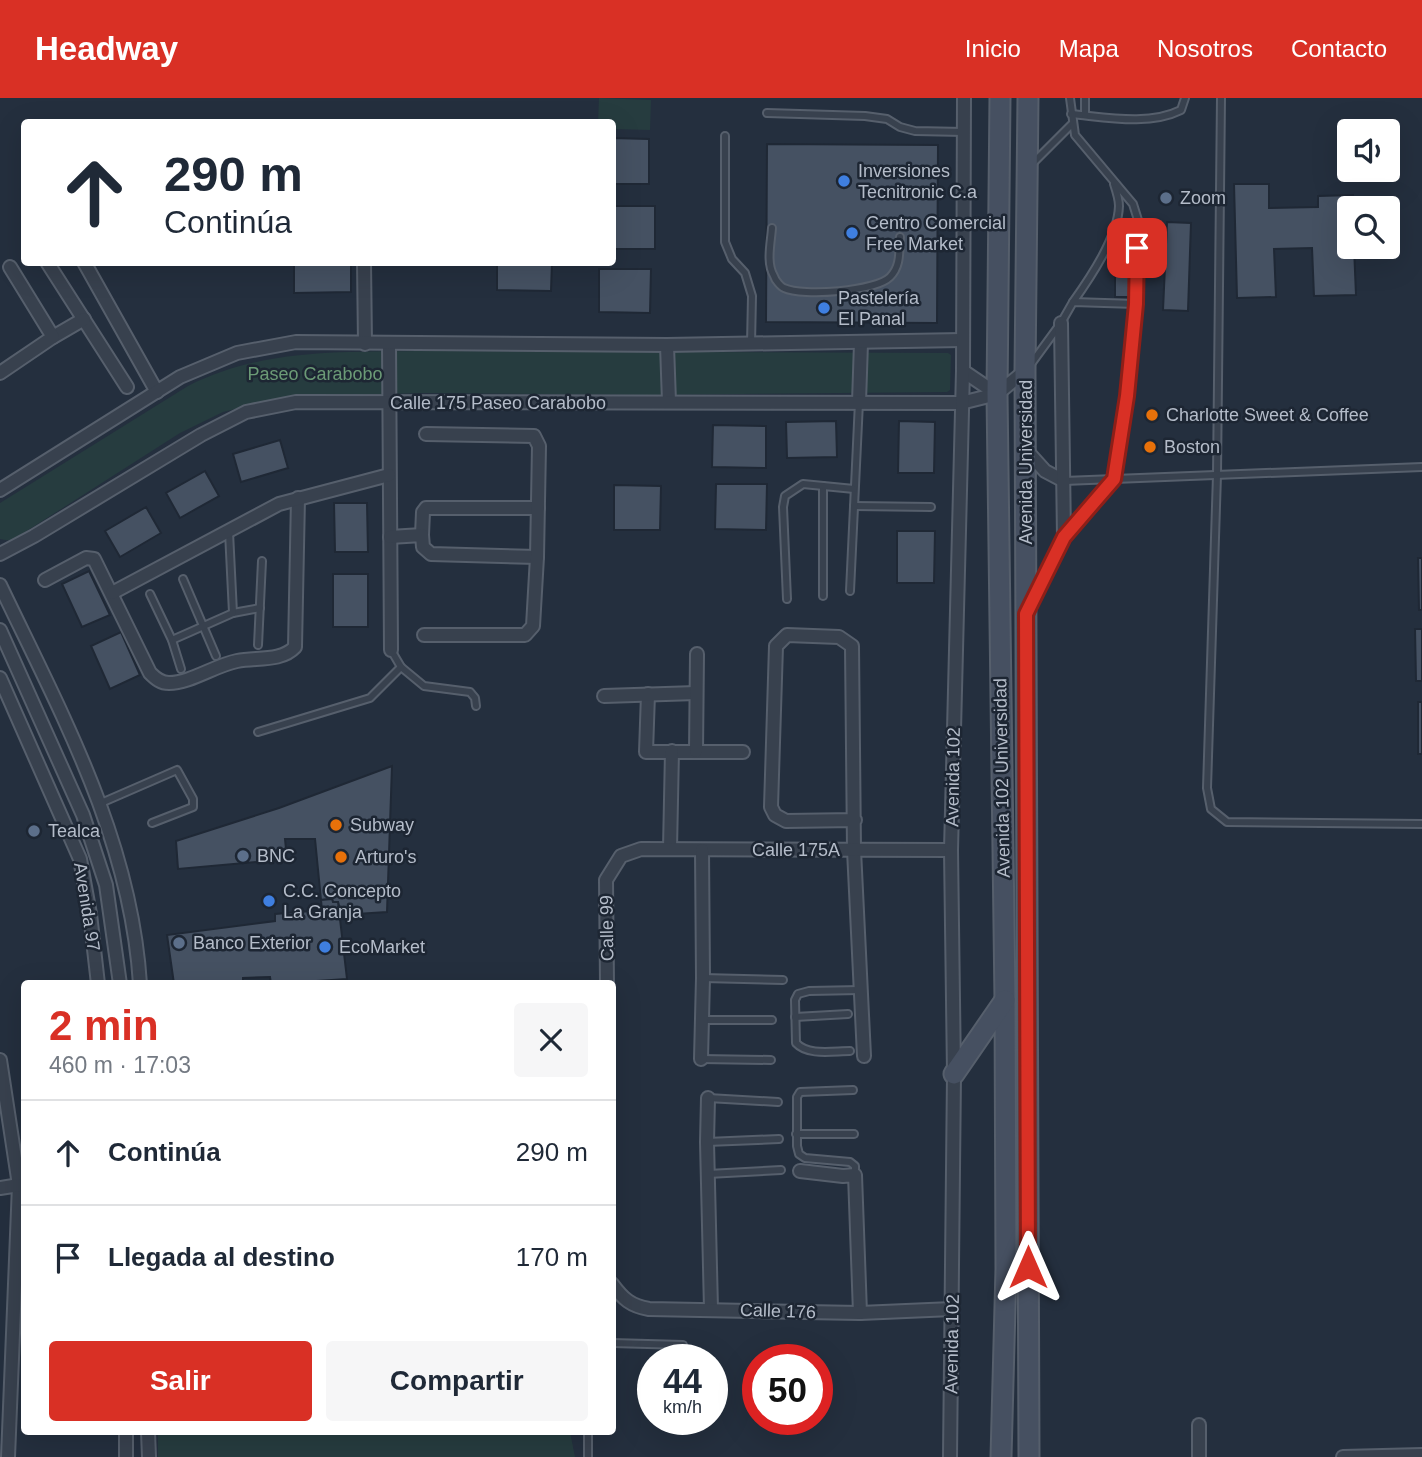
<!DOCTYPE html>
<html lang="es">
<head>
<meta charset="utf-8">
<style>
  :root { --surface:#fff; --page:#f6f6f7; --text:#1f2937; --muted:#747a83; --line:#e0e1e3; --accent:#d93025 }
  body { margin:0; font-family:Arial,sans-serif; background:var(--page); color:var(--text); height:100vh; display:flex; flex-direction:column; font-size:26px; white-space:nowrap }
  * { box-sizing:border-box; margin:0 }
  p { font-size:23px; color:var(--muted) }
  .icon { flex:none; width:38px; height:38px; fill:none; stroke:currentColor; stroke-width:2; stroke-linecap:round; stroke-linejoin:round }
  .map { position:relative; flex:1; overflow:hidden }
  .panel { position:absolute; left:21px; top:882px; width:595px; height:455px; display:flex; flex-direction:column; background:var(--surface); border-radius:7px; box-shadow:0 7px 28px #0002 }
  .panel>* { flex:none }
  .top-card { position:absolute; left:21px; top:21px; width:595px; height:147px; border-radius:7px; box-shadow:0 7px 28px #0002; background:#fff; color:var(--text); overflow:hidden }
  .fabs { position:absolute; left:1337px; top:21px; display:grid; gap:14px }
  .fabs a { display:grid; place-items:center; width:63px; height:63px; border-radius:7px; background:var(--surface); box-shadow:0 7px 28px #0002; font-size:35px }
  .speed { position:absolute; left:637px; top:1246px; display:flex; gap:14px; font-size:35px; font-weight:700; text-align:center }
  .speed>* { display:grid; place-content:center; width:91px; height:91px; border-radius:50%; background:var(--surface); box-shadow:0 7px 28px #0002; line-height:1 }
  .speed small { font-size:18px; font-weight:400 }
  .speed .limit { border:10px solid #d22; background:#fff; color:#111 }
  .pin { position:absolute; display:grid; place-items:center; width:60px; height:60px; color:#fff; margin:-30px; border-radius:14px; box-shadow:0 4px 10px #0006 }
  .me { position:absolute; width:77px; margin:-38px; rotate:0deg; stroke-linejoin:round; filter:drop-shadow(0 0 5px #0008) }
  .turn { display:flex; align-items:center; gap:24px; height:147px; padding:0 28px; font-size:32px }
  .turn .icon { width:91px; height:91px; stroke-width:2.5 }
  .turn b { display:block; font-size:49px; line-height:60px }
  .round { display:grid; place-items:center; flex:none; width:74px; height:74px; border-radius:7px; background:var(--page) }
  .overview { display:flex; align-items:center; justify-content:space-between; height:119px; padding:0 28px }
  h1 { font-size:42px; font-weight:700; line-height:52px; color:var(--accent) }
  .cta { display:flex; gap:14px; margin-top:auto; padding:14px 28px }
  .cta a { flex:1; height:80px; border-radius:7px; background:var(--accent); color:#fff; font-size:28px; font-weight:700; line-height:80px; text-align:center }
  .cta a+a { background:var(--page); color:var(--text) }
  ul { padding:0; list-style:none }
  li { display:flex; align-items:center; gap:21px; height:105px; padding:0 28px; border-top:2px solid var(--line) }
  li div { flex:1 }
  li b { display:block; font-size:26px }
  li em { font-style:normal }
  header { display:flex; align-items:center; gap:42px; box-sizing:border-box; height:98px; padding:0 35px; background:var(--accent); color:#fff }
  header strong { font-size:33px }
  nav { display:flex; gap:38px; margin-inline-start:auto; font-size:24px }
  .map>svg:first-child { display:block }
  .green { fill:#263c3f }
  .building { fill:#455162; stroke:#1f2835; stroke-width:2 }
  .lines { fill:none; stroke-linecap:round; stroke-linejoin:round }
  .lane-casing { stroke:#565f6c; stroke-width:10 }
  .street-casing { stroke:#565f6c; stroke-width:16 }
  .secondary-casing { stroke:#565f6c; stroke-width:23 }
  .lane { stroke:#38414e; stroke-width:6 }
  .street { stroke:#38414e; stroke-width:12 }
  .secondary { stroke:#465061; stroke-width:19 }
  .route-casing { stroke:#8d1f18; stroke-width:18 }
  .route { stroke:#d93025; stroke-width:12 }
  .shop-dot { fill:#3f7fe0; stroke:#1d2633; stroke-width:2.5 }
  .service-dot { fill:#5c6f8a; stroke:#1d2633; stroke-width:2.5 }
  .food-dot { fill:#e8710a; stroke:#1d2633; stroke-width:2.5 }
  .labels { text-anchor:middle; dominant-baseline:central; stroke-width:5; stroke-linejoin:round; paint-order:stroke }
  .poi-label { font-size:18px; fill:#b4bcc9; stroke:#1d2633; text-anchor:start }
  .park-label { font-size:18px; fill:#6b9a76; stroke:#1d2633 }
  .street-label { font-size:18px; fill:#b4bcc9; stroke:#1d2633 }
</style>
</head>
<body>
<header>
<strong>Headway</strong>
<nav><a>Inicio</a><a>Mapa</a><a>Nosotros</a><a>Contacto</a></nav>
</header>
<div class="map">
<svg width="1422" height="1359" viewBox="0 0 1422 1359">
  <rect width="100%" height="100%" fill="#242f3e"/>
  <g class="green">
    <polygon points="599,0 651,2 650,32 613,31 612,24 598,24"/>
    <path d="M 426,253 L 948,255 L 951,257 L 950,292 L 947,294 L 646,297 L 423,295 L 284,299 L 223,314 L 180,335 L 11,443 L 0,441 L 0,405 L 188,288 C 263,250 344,254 426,253 Z"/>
    <polygon points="158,1334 570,1334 575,1359 158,1359"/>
  </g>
  <g class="building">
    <polygon points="612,40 649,41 649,86 612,86"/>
    <polygon points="767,46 938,47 937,225 766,224"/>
    <polygon points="1234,86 1269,86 1269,110 1318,109 1318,98 1353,97 1353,110 1349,110 1349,149 1354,149 1356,197 1314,198 1312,150 1274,151 1276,199 1237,200"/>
    <rect x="612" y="108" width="43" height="43"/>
    <polygon points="1167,124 1191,125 1188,213 1163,212"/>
    <rect x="1115" y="132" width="15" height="67"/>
    <polygon points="294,164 351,164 351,194 294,195"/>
    <polygon points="497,164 552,164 551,193 497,192"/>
    <polygon points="599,171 651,171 650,215 599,214"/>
    <polygon points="836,323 837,359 787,360 786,324"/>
    <polygon points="899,323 935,324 934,375 898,375"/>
    <polygon points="713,327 766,328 766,370 712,369"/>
    <polygon points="280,342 288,370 241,384 233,356"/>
    <polygon points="205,373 219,398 180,420 166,395"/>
    <polygon points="716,386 767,386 766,432 715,431"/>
    <polygon points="614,387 661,388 660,432 614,432"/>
    <polygon points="334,405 367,405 368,454 335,454"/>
    <polygon points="146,409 161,435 120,459 105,433"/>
    <polygon points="897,433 935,433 934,485 897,485"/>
    <polygon points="1418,460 1422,460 1422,512 1419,512"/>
    <polygon points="89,473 110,517 82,529 62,486"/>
    <rect x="333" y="476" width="35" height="53"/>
    <polygon points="1415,531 1422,531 1422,583 1416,583"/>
    <polygon points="121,534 140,577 110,591 91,548"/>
    <rect x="1418" y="604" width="4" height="52"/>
    <polygon points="392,668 387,814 341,817 338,804 333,804 332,801 321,802 315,741 285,741 286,751 277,752 279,762 178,771 176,743 279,710"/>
    <polygon points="332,801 333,804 338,804 347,881 271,886 270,879 243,880 243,885 174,886 167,837 275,823 275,816 322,812 321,802"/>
  </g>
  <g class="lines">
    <g class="lane-casing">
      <g id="lane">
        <polyline points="1221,0 1217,377 1207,690 1211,711 1227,724 1422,726"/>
        <polyline points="767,15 865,18 887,21 900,29 915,33 964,34"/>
        <path d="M 1071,16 C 1105,19 1149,28 1181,12 L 1185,0"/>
        <polyline points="1085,17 1085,0"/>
        <polyline points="725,38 725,144 732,161 745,175 752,198 751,246"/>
        <polyline points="1033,65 1072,26"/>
        <path d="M 772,130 C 771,145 766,165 774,178 C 775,182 781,189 784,190 C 803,199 876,193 890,179 C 901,168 899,154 900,139"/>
        <path d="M 1073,204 C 1090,180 1118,139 1119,108 C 1119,101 1116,92 1114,86"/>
        <polyline points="1031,266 1061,225 1073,204 1136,206 1138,122 1133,106 1075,37 1070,0"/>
        <polyline points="1064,383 1422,369"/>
        <polyline points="823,388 823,498"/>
        <polyline points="854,408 931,409"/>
        <polyline points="1066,437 1114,381 1127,298 1136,206"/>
        <polyline points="183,481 216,558"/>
        <polyline points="850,493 859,304"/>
        <polyline points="150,496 172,542 181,571"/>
        <polyline points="787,501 783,409 785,398 803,386 854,391"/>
        <polyline points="233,515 260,510"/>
        <polyline points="172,542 233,515 229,434"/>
        <polyline points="258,547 262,463"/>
        <polyline points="391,552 401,569 424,588 470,594 475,600 476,608"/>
        <polyline points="258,634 370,600 401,569"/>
        <polyline points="101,705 177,672 193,701 193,709 152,725"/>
        <polyline points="703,880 783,882"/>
        <polyline points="795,919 848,916"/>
        <polyline points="702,922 772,922"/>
        <path d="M 850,953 C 833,953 808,958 796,945 L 795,902 L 798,896 L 809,893 L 860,892"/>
        <polyline points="701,961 771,962"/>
        <polyline points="853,992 800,994 797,999 797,1048 799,1056 805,1060 850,1064 855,1068 855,1077"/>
        <polyline points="708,1000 778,1004"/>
        <polyline points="796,1036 854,1036"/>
        <polyline points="707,1044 779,1041"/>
        <polyline points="708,1076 781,1072"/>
        <polyline points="612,1245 683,1247"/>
        <polyline points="588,1359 588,1334"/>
      </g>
    </g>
    <g class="street-casing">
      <g id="street">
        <polyline points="47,164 127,289"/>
        <polyline points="84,164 157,294"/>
        <polyline points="364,164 365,246"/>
        <polyline points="53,239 84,221"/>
        <polyline points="389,246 391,552"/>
        <polyline points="667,247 669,304"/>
        <polyline points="963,273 997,296"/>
        <polyline points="0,275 53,239 10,169"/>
        <polyline points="859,304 861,245"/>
        <polyline points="1027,353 1045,373 1064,383"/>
        <polyline points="0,392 180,279 237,255 296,244 667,247 962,242"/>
        <polyline points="422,437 423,414 426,410 538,410"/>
        <polyline points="390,439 422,437 423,449 431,456 537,459"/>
        <polyline points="0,456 34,438 201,337 246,314 296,304 961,305 997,296 1025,273"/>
        <path d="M 45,482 L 86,460 L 94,461 L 150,575 C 156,581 161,585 169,585 C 190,585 216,567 237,563 C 256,559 281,564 295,549 L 298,400"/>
        <path d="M 0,487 C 61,615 131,741 140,886"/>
        <polyline points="112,495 279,406 389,377"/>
        <polyline points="1029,509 1064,439 1061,225"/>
        <polyline points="0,532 83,717 106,787 120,886"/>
        <polyline points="424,537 525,537 533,528 537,459 539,348 534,338 426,336"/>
        <polyline points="0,580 80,761 90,816 98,886"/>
        <polyline points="648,596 646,654 743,654"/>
        <polyline points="604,598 696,595"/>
        <polyline points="696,653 697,556"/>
        <polyline points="855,722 786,723 775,717 771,709 776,548 787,537 839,539 852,548 854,752 864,958"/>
        <polyline points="670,751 672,653"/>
        <polyline points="607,886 606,782 621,758 641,751 951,752"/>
        <polyline points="701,961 703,880 702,752"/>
        <polyline points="0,962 19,1087 8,1359"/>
        <polyline points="708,1000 707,1044 711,1211"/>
        <polyline points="800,1073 843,1078 855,1077 860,1215"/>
        <polyline points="0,1090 19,1087"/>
        <path d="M 612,1186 C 623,1201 631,1208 649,1211 L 860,1215 L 952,1211"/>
        <polyline points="1199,1327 1199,1359"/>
        <polyline points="148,1334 149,1359"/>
        <polyline points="126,1359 126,1334"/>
        <polyline points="950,1359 954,976 951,752 963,273 964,0"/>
        <polyline points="1343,1359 1422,1357"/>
      </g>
    </g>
    <g class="secondary-casing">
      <g id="secondary">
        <polyline points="1000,0 997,296 1005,902 1006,1171 1001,1359"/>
        <polyline points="1028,0 1025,273 1029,1359"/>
        <polyline points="954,976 1005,902"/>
      </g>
    </g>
    <use href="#lane" class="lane"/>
    <use href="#street" class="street"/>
    <use href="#secondary" class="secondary"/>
  </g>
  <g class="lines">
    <g class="route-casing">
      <polyline id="route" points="1028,1169 1026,516 1064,439 1114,381 1127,298 1136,206 1137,150"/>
    </g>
    <use href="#route" class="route"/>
  </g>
  <g class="shop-dot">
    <circle cx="844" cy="83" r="7"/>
    <circle cx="852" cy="135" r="7"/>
    <circle cx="824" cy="210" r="7"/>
    <circle cx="269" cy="803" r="7"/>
    <circle cx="325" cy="849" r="7"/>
  </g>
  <g class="service-dot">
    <circle cx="1166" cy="100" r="7"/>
    <circle cx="34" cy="733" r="7"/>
    <circle cx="243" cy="758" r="7"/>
    <circle cx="179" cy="845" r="7"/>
  </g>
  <g class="food-dot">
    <circle cx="1152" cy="317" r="7"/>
    <circle cx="1150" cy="349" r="7"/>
    <circle cx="336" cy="727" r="7"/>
    <circle cx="341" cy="759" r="7"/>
  </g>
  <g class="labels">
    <g class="poi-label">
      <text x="858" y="73">Inversiones<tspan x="858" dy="21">Tecnitronic C.a</tspan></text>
      <text x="1180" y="100">Zoom</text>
      <text x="866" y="125">Centro Comercial<tspan x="866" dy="21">Free Market</tspan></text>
      <text x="838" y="200">Pastelería<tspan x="838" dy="21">El Panal</tspan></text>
      <text x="1166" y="317">Charlotte Sweet &amp; Coffee</text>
      <text x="1164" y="349">Boston</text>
      <text x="350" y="727">Subway</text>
      <text x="48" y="733">Tealca</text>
      <text x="257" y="758">BNC</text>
      <text x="355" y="759">Arturo's</text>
      <text x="283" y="793">C.C. Concepto<tspan x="283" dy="21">La Granja</tspan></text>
      <text x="193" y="845">Banco Exterior</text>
      <text x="339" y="849">EcoMarket</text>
    </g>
    <g class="park-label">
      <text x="315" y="276">Paseo Carabobo</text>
    </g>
    <g class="street-label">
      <text x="498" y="305">Calle 175 Paseo Carabobo</text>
      <text transform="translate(1026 364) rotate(-90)">Avenida Universidad</text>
      <text transform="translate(953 679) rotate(-89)">Avenida 102</text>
      <text transform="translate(1002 680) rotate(-91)">Avenida 102 Universidad</text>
      <text x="796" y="752">Calle 175A</text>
      <text transform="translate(87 809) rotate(81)">Avenida 97</text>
      <text transform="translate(607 830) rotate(-91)">Calle 99</text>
      <text transform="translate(778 1213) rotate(2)">Calle 176</text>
      <text transform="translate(952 1246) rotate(-89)">Avenida 102</text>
    </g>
  </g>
</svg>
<div class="fabs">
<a><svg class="icon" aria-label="sound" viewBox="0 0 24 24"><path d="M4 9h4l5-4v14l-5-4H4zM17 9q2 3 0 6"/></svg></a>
<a><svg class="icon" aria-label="search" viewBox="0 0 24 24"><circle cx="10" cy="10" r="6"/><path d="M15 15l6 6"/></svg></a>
</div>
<div class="speed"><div>44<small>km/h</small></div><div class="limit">50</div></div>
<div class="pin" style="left:1137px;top:150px;background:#d93025"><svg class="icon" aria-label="arrive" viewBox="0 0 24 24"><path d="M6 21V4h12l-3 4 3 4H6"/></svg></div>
<svg class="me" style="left:1028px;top:1169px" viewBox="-20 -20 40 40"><path d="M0-17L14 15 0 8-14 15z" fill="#d93025" stroke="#fff" stroke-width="4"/></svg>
<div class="top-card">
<div class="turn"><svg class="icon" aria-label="ahead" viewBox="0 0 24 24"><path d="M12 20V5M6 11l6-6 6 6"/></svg><div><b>290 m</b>Continúa</div></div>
</div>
<section class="panel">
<div class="overview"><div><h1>2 min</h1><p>460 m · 17:03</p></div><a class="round"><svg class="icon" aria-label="close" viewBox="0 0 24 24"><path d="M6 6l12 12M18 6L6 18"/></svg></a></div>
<ul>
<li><svg class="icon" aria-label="ahead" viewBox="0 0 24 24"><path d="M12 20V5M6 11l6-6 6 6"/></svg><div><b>Continúa</b></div><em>290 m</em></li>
<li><svg class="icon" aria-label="arrive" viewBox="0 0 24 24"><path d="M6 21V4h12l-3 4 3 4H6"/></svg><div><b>Llegada al destino</b></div><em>170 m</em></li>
</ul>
<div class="cta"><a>Salir</a><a>Compartir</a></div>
</section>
</div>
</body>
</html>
